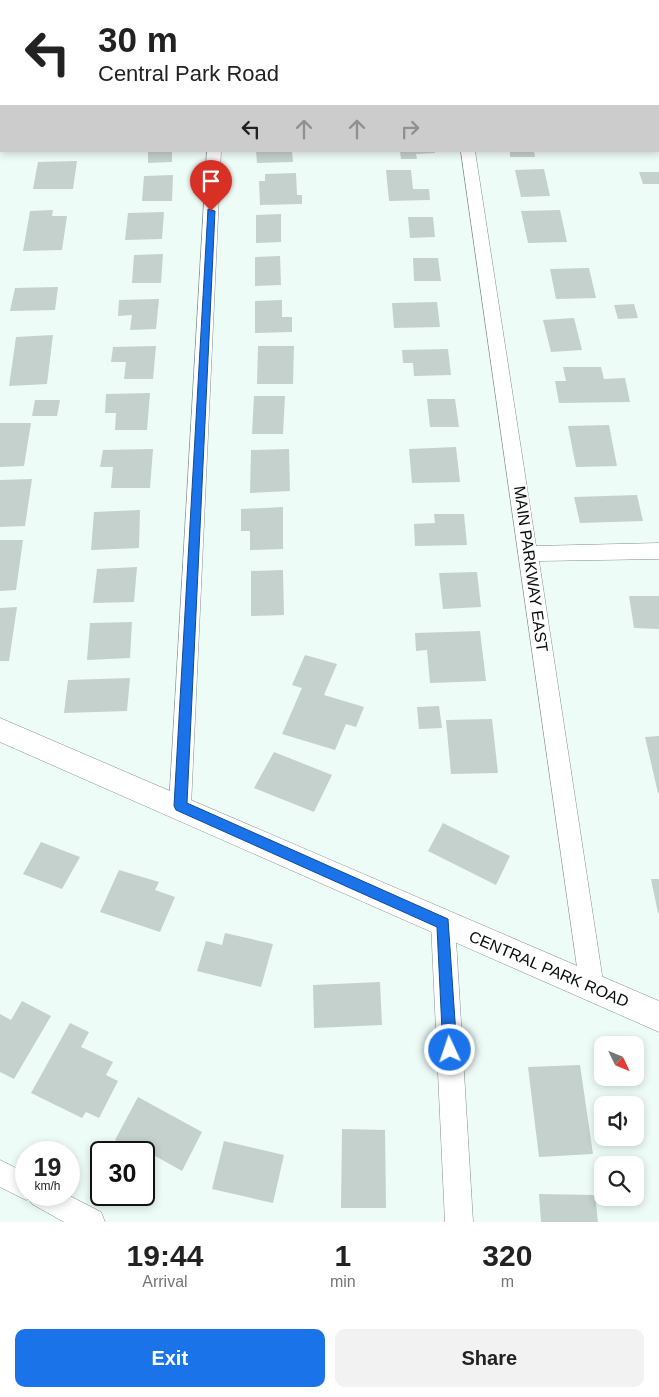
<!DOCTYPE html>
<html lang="en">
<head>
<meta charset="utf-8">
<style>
  :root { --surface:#fff; --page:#f2f2f2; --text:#222; --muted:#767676; --accent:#1a73e8 }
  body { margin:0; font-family:Helvetica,sans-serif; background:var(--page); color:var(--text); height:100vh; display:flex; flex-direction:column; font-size:19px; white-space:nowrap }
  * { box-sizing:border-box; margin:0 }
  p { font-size:16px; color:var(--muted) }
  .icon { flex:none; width:28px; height:28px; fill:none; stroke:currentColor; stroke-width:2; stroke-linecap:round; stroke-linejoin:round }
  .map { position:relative; height:1222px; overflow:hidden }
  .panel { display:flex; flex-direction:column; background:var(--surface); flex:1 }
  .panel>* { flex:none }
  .hud { position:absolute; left:0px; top:0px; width:660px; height:152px; box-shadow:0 2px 8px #0003; background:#fff; color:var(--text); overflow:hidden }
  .needle { width:32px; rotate:133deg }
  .tools { position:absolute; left:594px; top:1036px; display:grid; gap:10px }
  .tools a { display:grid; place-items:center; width:50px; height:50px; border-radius:10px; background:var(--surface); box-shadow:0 2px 8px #0003; font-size:25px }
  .speed { position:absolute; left:15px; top:1141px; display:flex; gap:10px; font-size:25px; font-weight:700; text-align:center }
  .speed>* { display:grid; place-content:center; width:65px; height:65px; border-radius:50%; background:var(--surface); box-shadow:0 2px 8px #0003; line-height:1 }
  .speed small { font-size:12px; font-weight:400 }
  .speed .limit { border:2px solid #111; border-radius:8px; background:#fff; color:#111 }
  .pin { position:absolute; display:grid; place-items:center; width:42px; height:42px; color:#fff; margin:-51px -21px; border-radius:50% 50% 50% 0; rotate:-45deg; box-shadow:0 0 5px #0007 }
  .pin .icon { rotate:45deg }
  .me { position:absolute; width:55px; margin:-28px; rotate:357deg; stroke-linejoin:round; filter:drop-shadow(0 0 4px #0008) }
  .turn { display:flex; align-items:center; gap:18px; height:105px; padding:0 15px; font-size:22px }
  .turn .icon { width:65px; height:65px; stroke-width:2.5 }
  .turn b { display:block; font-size:35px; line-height:42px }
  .lanes { display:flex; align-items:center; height:48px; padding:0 15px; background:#0003; justify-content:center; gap:25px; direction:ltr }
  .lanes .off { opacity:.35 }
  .eta { display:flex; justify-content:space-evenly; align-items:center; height:85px; text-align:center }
  .eta b { font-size:30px; font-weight:600; line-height:35px }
  .cta { display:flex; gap:10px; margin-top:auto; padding:10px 15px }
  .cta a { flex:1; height:58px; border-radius:10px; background:var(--accent); color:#fff; font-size:20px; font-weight:600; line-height:58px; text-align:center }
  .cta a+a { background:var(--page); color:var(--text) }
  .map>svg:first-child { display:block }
  .building { fill:#c4d1cd }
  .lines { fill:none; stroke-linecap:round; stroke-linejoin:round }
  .minor-casing { stroke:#838f8c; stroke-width:1 }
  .tertiary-casing { stroke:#838f8c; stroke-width:1 }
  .motorway-casing { stroke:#838f8c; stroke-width:1 }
  .minor { fill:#fff; fill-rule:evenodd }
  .tertiary { fill:#fff; fill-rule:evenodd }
  .motorway { fill:#fff; fill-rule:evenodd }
  .route { fill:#1a73e8; stroke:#114b97 }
  .labels { text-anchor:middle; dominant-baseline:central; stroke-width:4; stroke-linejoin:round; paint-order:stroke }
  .street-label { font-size:16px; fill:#090d0c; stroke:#fff }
</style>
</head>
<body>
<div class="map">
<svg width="659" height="1222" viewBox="0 0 659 1222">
  <rect width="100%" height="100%" fill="#eefcf8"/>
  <g class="building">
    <polygon points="148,151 172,151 172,162 148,163"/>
    <polygon points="256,151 292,151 293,162 257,163"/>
    <polygon points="400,151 435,151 435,153 416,154 417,159 401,159"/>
    <polygon points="510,151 534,151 535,157 510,157"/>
    <polygon points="77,161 73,189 33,189 38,162"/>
    <polygon points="544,169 550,196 521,197 515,170"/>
    <polygon points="386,170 411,170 413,189 429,189 430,200 389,201"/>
    <polygon points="639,172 659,172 659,184 643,184"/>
    <polygon points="296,173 297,195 302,195 302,204 260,205 259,181 265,181 265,174"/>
    <polygon points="173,175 172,201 142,201 144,176"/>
    <polygon points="53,210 52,216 67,216 62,250 23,251 30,211"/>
    <polygon points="560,210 567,242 528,243 521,211"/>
    <polygon points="164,212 162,239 125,240 128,213"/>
    <polygon points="281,214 281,242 256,243 256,215"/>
    <polygon points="408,217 433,217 435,237 410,238"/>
    <polygon points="163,254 161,283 132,283 134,255"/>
    <polygon points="280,256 281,285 255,286 255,257"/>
    <polygon points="413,258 438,258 441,281 414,281"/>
    <polygon points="589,268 596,298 556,299 550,269"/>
    <polygon points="58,287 55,310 10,311 15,288"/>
    <polygon points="159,299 156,329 130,330 132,315 118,316 119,300"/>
    <polygon points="282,300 282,317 292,317 292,332 255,333 255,301"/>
    <polygon points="437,302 440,327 394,328 392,303"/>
    <polygon points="634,304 638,318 618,319 614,305"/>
    <polygon points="574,318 582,350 551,352 543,320"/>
    <polygon points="53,335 47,384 9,386 16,337"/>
    <polygon points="156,346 153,379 124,379 126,362 111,362 113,347"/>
    <polygon points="258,346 294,346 293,384 257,384"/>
    <polygon points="448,349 451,375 414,376 413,363 403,363 402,350"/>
    <polygon points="563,367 601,367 604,379 625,378 630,402 559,403 555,381 566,381"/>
    <polygon points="150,393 147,430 115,430 116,413 105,413 106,394"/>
    <polygon points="254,396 285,396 283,434 252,434"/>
    <polygon points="427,399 455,399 459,427 430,427"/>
    <polygon points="35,400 60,400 57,416 32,416"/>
    <polygon points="0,423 31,423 24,466 0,467"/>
    <polygon points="609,425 617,466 576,467 568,426"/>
    <polygon points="456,447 460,482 412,483 409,449"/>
    <polygon points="153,449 150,488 111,488 113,467 100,467 103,450"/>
    <polygon points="289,449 290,491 250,493 251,450"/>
    <polygon points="32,479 25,526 0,527 0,480"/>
    <polygon points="637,495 643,521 580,523 574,497"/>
    <polygon points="283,507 283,549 250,550 250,531 241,531 241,509"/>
    <polygon points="140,510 139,548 91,550 94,512"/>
    <polygon points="434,514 464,514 467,545 415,546 414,524 435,523"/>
    <polygon points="0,540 23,540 16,590 0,591"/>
    <polygon points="137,567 134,602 93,603 97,569"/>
    <polygon points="283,570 284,615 251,616 251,571"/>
    <polygon points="477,572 481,607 443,609 439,573"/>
    <polygon points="629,596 659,596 659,629 634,628"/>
    <polygon points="17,607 9,661 0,661 0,608"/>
    <polygon points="132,622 130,658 87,660 90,623"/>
    <polygon points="480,631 486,681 430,683 427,650 416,651 415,633"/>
    <polygon points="305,655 337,664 324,695 364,707 356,727 346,724 335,750 282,734 302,688 292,685"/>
    <polygon points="130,678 127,711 64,713 68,680"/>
    <polygon points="439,706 442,728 419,729 417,707"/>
    <polygon points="492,719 498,773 451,774 446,720"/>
    <polygon points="659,736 659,793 658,793 645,737"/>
    <polygon points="274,752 332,775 314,812 254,788"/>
    <polygon points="443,823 510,856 496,885 428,851"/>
    <polygon points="41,842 80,857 62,889 23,874"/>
    <polygon points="119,870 159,882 155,890 175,897 160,932 100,912"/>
    <polygon points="651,879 659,879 659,913 658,913"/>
    <polygon points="225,933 273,944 261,987 197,971 206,941 222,945"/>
    <polygon points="380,982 382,1025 314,1028 313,985"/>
    <polygon points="22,1001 51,1016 14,1079 0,1072 0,1014 11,1020"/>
    <polygon points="70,1023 89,1032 81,1047 113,1062 106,1075 118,1081 99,1118 86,1112 82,1118 31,1093"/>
    <polygon points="580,1065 593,1154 539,1157 528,1067"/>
    <polygon points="138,1097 202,1132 182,1171 141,1148 138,1152 115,1140"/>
    <polygon points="342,1129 385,1130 386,1208 341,1208"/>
    <polygon points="224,1141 284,1155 273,1203 212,1189"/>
    <polygon points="539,1194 595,1195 598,1222 541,1222"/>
  </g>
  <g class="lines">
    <g class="minor-casing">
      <g id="minor">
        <rect x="26" y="0" width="12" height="1"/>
        <rect x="216" y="0" width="12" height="1"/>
        <rect x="233" y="0" width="16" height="1"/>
        <polygon points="207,151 221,151 191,806 188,813 180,816 172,813 169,806"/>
        <polygon points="461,151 475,151 536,546 659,543 659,559 539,561 604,988 601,997 592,1000 583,997 580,988"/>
        <polygon points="443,912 451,915 455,923 473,1222 445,1222 431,923 435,915"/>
        <polygon points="0,1160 26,1173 26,1195 68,1195 101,1212 105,1222 64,1222 32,1204 29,1199 26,1200 0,1187"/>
      </g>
    </g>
    <g class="tertiary-casing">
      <polygon id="tertiary" points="0,718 659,1001 659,1032 0,742"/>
    </g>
    <g class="motorway-casing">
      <g id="motorway">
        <polygon points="408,0 430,0 431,1 409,1"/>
        <polygon points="486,0 507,0 508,1 487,1"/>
      </g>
    </g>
    <use href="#minor" class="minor"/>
    <use href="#tertiary" class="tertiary"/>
    <use href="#motorway" class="motorway"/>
  </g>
  <polygon class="route" points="208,209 215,211 187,803 448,919 457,1050 455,1055 450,1057 445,1055 443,1050 437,927 176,810 174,806"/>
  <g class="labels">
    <g class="street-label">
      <text transform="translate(531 569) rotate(82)">MAIN PARKWAY EAST</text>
      <text transform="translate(549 969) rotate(23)">CENTRAL PARK ROAD</text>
    </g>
  </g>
</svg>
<div class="tools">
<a><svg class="needle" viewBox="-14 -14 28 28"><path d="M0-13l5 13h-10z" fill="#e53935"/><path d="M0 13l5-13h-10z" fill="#767676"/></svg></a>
<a><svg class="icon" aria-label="sound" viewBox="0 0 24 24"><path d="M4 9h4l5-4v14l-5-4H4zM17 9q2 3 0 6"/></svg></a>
<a><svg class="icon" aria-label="search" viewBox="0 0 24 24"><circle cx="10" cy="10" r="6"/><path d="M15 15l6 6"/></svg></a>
</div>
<div class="speed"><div>19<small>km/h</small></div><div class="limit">30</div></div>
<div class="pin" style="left:211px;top:211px;background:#d93025"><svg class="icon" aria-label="arrive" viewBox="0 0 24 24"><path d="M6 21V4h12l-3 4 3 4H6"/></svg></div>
<svg class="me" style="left:450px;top:1050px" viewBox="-20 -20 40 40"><circle r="17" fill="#1a73e8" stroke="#fff" stroke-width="3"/><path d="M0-11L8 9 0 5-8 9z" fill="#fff"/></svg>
<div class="hud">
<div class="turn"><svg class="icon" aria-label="left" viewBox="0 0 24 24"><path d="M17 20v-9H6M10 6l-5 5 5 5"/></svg><div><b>30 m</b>Central Park Road</div></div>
<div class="lanes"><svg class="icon" aria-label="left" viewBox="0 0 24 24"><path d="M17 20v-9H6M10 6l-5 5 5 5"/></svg><svg class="icon off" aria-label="ahead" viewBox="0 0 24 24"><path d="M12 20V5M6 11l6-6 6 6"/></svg><svg class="icon off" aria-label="ahead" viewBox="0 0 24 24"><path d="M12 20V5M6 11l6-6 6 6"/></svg><svg class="icon off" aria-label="right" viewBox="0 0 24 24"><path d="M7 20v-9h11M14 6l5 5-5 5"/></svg></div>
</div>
</div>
<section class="panel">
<div class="eta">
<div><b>19:44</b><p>Arrival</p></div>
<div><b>1</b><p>min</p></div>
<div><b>320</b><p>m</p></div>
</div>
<div class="cta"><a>Exit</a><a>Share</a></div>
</section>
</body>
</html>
